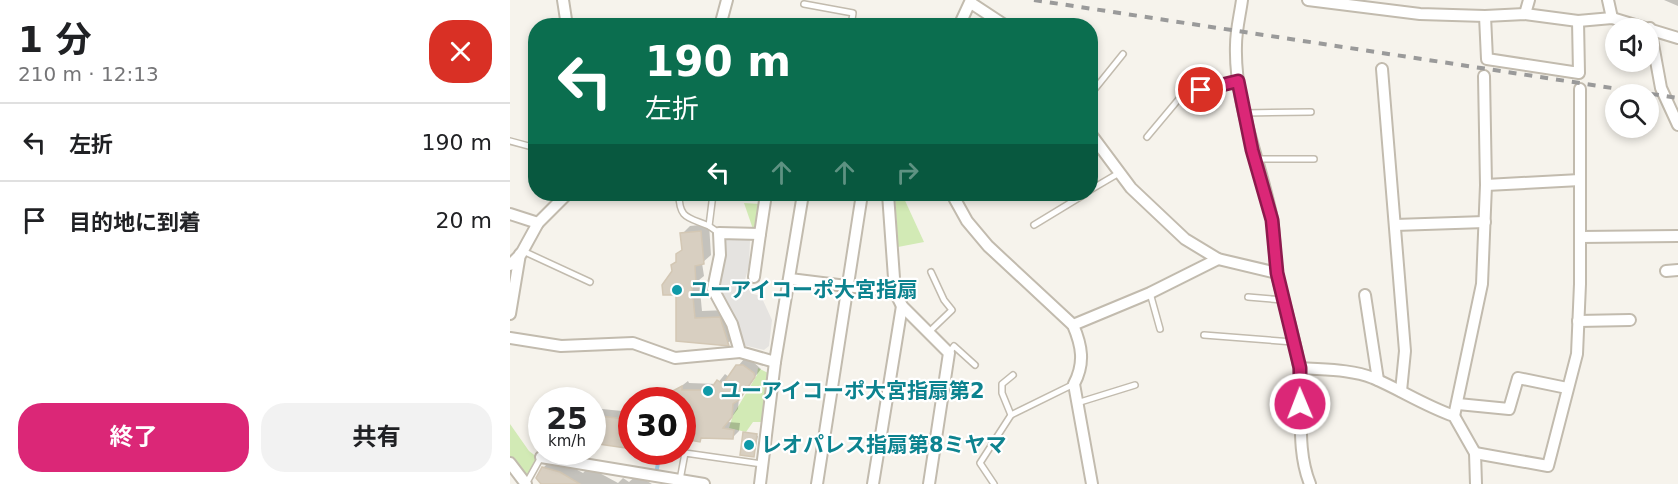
<!DOCTYPE html>
<html lang="ja">
<head>
<meta charset="utf-8">
<style>
  :root { --surface:#fff; --page:#f2f2f2; --text:#202124; --muted:#757577; --line:#e0e0e0; --accent:#db2777 }
  body { margin:0; font-family:"DejaVu Sans","Noto Sans JP",sans-serif; background:var(--page); color:var(--text); height:100vh; display:flex; flex-direction:column; font-size:22px; white-space:nowrap }
  * { box-sizing:border-box; margin:0 }
  p { font-size:20px; color:var(--muted) }
  .icon { flex:none; width:33px; height:33px; fill:none; stroke:currentColor; stroke-width:2; stroke-linecap:round; stroke-linejoin:round }
  .map { position:relative; flex:1; overflow:hidden }
  .sheet { display:flex; flex-direction:column; background:var(--surface); width:510px }
  .sheet>* { flex:none }
  .banner { position:absolute; left:18px; top:18px; width:570px; height:183px; border-radius:24px; box-shadow:0 3px 9px #0003; background:#0b6e4f; color:#fff; overflow:hidden }
  .fabs { position:absolute; left:1095px; top:18px; display:grid; gap:12px }
  .fabs a { display:grid; place-items:center; width:54px; height:54px; border-radius:50%; background:var(--surface); box-shadow:0 3px 9px #0003; font-size:30px }
  .speed { position:absolute; left:18px; top:387px; display:flex; gap:12px; font-size:30px; font-weight:700; text-align:center }
  .speed>* { display:grid; place-content:center; width:78px; height:78px; border-radius:50%; background:var(--surface); box-shadow:0 3px 9px #0003; line-height:1 }
  .speed small { font-size:15px; font-weight:400 }
  .speed .limit { border:9px solid #d22; background:#fff; color:#111 }
  .pin { position:absolute; display:grid; place-items:center; width:51px; height:51px; color:#fff; margin:-26px; border:3px solid #fff; border-radius:50%; box-shadow:0 2px 6px #0007 }
  .me { position:absolute; width:66px; margin:-33px; rotate:359deg; stroke-linejoin:round; filter:drop-shadow(0 0 4px #0008) }
  .turn { display:flex; align-items:center; gap:21px; height:126px; padding:0 18px; font-size:27px }
  .turn .icon { width:78px; height:78px; stroke-width:2.5 }
  .turn b { display:block; font-size:42px; line-height:51px }
  .lanes { display:flex; align-items:center; height:57px; padding:0 18px; background:#0003; justify-content:center; gap:30px; direction:ltr }
  .lanes .off { opacity:.35 }
  .round { display:grid; place-items:center; flex:none; width:63px; height:63px; border-radius:24px; background:var(--page) }
  .summary { display:flex; align-items:center; justify-content:space-between; height:102px; padding:0 18px }
  h1 { font-size:36px; font-weight:700; line-height:45px }
  .primary-button { display:flex; gap:12px; margin-top:auto; padding:12px 18px }
  .primary-button a { flex:1; height:69px; border-radius:24px; background:var(--accent); color:#fff; font-size:24px; font-weight:700; line-height:69px; text-align:center }
  .primary-button a+a { background:var(--page); color:var(--text) }
  ul { padding:0; list-style:none }
  li { display:flex; align-items:center; gap:18px; height:78px; padding:0 18px; border-top:2px solid var(--line) }
  li div { flex:1 }
  li b { display:block; font-size:22px }
  li em { font-style:normal }
  main { display:flex; flex:1; min-height:0 }
  .map>svg:first-child { display:block }
  .green { fill:#d2eab5 }
  .parking { fill:#e5e3e0 }
  .shadow { fill:#0003 }
  .lines { fill:none; stroke-linecap:round; stroke-linejoin:round }
  .stream { stroke:#a9d4f2; stroke-width:4 }
  .building { fill:#d8cfc1; stroke:#d3c7b4; stroke-width:1.5 }
  .lane-casing { stroke:#c2bbae; stroke-width:8 }
  .street-casing { stroke:#c2bbae; stroke-width:14 }
  .lane { stroke:#fff; stroke-width:5 }
  .street { stroke:#fff; stroke-width:10 }
  .rail { stroke:#9a9a9a; stroke-width:4; stroke-dasharray:8 8; stroke-linecap:butt }
  .route-casing { stroke:#8e194d; stroke-width:15 }
  .route { stroke:#db2777; stroke-width:10 }
  .culture-dot { fill:#0f9aa8; stroke:#fff; stroke-width:2 }
  .labels { text-anchor:middle; dominant-baseline:central; stroke-width:4.5; stroke-linejoin:round; paint-order:stroke }
  .culture-label { font-size:21px; font-weight:bold; fill:#0d838f; stroke:#fff; text-anchor:start }
</style>
</head>
<body>
<main>
<section class="sheet">
<div class="summary"><div><h1>1 分</h1><p>210 m · 12:13</p></div><a class="round" style="background:#d93025;color:#fff"><svg class="icon" aria-label="close" viewBox="0 0 24 24"><path d="M6 6l12 12M18 6L6 18"/></svg></a></div>
<ul>
<li><svg class="icon" aria-label="left" viewBox="0 0 24 24"><path d="M17 20v-9H6M10 6l-5 5 5 5"/></svg><div><b>左折</b></div><em>190 m</em></li>
<li><svg class="icon" aria-label="arrive" viewBox="0 0 24 24"><path d="M6 21V4h12l-3 4 3 4H6"/></svg><div><b>目的地に到着</b></div><em>20 m</em></li>
</ul>
<div class="primary-button"><a>終了</a><a>共有</a></div>
</section>
<div class="map">
<svg width="1168" height="484" viewBox="0 0 1168 484">
  <rect width="100%" height="100%" fill="#f6f3ec"/>
  <g class="green">
    <polygon points="385,194 392,194 414,242 388,247"/>
    <polygon points="234,203 250,204 247,231 244,232"/>
    <polygon points="248,368 260,374 253,422 243,422 236,432 219,428 223,415 247,375"/>
    <polygon points="0,424 19,451 27,457 16,478 0,458"/>
  </g>
  <polygon class="parking" points="216,237 237,237 240,241 239,266 234,283 243,294 251,296 262,320 259,346 254,350 233,345 208,292 213,241"/>
  <g class="shadow">
    <polygon points="1154,0 1168,0 1168,6"/>
    <polygon points="199,224 201,255 192,263 194,276 189,280 192,311 217,310 227,335 219,342 207,344 168,339 168,294 163,272 173,250 172,234 180,226"/>
    <polygon points="234,359 240,359 251,369 229,398 228,409 218,422 230,423 229,431 222,438 194,436 190,440 172,400 161,400 161,394 178,381 179,383 207,384 215,374 219,377"/>
    <polygon points="82,408 122,412 122,447 82,441"/>
    <polygon points="32,413 32,425 28,424 30,415"/>
    <polygon points="235,433 248,436 244,456"/>
    <polygon points="41,460 58,465 73,473 78,468 82,472 84,470 108,483 113,478 119,482 127,475 142,484 34,484 33,468"/>
  </g>
  <g class="lines">
    <polyline class="stream" points="146,474 150,452"/>
  </g>
  <g class="building">
    <polygon points="191,231 194,264 185,266 186,285 182,286 185,318 210,317 219,346 166,341 166,295 153,295 152,285 162,271 161,265 166,262 166,254 172,250 170,233"/>
    <polygon points="226,365 233,365 244,373 245,377 229,400 223,404 222,417 213,428 224,430 223,439 191,438 190,442 173,439 177,413 172,413 172,400 159,400 159,393 172,386 172,390 200,390 207,380 213,384"/>
    <polygon points="82,415 122,420 122,449 82,443"/>
    <polygon points="233,432 247,434 244,457 230,455"/>
    <polygon points="32,467 50,472 70,484 31,484 26,478"/>
  </g>
  <g class="lines">
    <g class="lane-casing">
      <g id="lane">
        <polyline points="294,4 343,13 341,26"/>
        <polyline points="580,95 613,54"/>
        <polyline points="735,113 801,112"/>
        <polyline points="637,137 673,94 728,81"/>
        <polyline points="0,141 26,148"/>
        <polyline points="746,159 804,159"/>
        <polyline points="580,190 609,173"/>
        <path d="M 169,194 C 169,219 178,217 199,226"/>
        <polyline points="203,194 199,226 209,233"/>
        <polyline points="524,225 575,194"/>
        <polyline points="13,251 80,282"/>
        <polyline points="640,293 650,329"/>
        <polyline points="738,297 773,300"/>
        <polyline points="419,332 442,310 434,300 421,272"/>
        <polyline points="694,335 783,342"/>
        <polyline points="439,353 444,346 465,365"/>
        <polyline points="567,403 625,385"/>
        <polyline points="501,415 564,384"/>
        <polyline points="170,480 175,453 252,464"/>
        <polyline points="16,484 31,457"/>
        <polyline points="484,484 470,463 501,415 492,393 492,384 503,375"/>
      </g>
    </g>
    <g class="street-casing">
      <g id="street">
        <polyline points="53,0 57,26"/>
        <path d="M 732,0 C 730,15 726,30 726,45 C 724,105 751,161 762,219 C 765,237 764,255 767,273 C 773,305 785,335 789,367 C 794,405 785,447 800,484"/>
        <polyline points="798,0 910,14 975,16 1015,14 1068,21 1102,18 1168,38"/>
        <polyline points="1098,0 1102,18"/>
        <polyline points="461,3 496,26"/>
        <polyline points="1015,14 1019,0"/>
        <polyline points="975,16 977,59 1069,73 1068,21"/>
        <polyline points="210,26 217,0"/>
        <polyline points="449,26 461,0"/>
        <polyline points="1140,28 1151,88 1168,125"/>
        <polyline points="872,69 895,351 891,391"/>
        <polyline points="580,133 621,188 675,239 708,259 767,273"/>
        <polyline points="976,185 1070,180"/>
        <polyline points="256,194 250,234 209,233 210,255 203,289 222,324 230,352 265,362"/>
        <polyline points="378,194 385,292"/>
        <path d="M 442,194 L 457,221 L 478,246 L 563,325 C 572,346 575,363 564,384 L 582,484"/>
        <polyline points="0,214 28,223"/>
        <polyline points="885,225 975,222"/>
        <polyline points="1070,237 1168,236"/>
        <polyline points="0,265 11,254 28,223 57,194"/>
        <polyline points="1156,271 1168,270"/>
        <polyline points="244,277 250,234"/>
        <polyline points="280,279 385,292 392,306 439,353 419,484"/>
        <polyline points="855,295 868,380"/>
        <polyline points="0,314 10,254"/>
        <polyline points="1068,321 1120,320"/>
        <polyline points="563,325 640,293 708,259"/>
        <polyline points="0,338 51,346 123,343 165,358 230,352"/>
        <path d="M 790,368 C 814,370 840,369 863,378 C 891,390 915,406 944,416 L 965,453 L 966,484"/>
        <polyline points="948,404 999,409 1008,378 1057,388"/>
        <polyline points="944,416 972,284 976,185 974,76"/>
        <polyline points="965,453 1038,466 1067,354 1070,284 1070,89"/>
        <polyline points="31,457 194,484"/>
        <polyline points="0,463 16,484"/>
        <polyline points="250,484 265,362 293,194"/>
        <polyline points="307,484 352,194"/>
        <polyline points="363,484 392,306"/>
      </g>
    </g>
    <use href="#lane" class="lane"/>
    <use href="#street" class="street"/>
    <polyline class="rail" points="524,0 1168,98"/>
  </g>
  <g class="lines">
    <g class="route-casing">
      <polyline id="route" points="691,90 728,81 742,150 762,220 767,273 790,368 790,404"/>
    </g>
    <use href="#route" class="route"/>
  </g>
  <g class="culture-dot">
    <circle cx="167" cy="290" r="6"/>
    <circle cx="198" cy="391" r="6"/>
    <circle cx="239" cy="445" r="6"/>
  </g>
  <g class="labels">
    <g class="culture-label">
      <text x="179" y="290">ユーアイコーポ大宮指扇</text>
      <text x="210" y="391">ユーアイコーポ大宮指扇第2</text>
      <text x="251" y="445">レオパレス指扇第8ミヤマ</text>
    </g>
  </g>
</svg>
<div class="fabs">
<a><svg class="icon" aria-label="sound" viewBox="0 0 24 24"><path d="M4 9h4l5-4v14l-5-4H4zM17 9q2 3 0 6"/></svg></a>
<a><svg class="icon" aria-label="search" viewBox="0 0 24 24"><circle cx="10" cy="10" r="6"/><path d="M15 15l6 6"/></svg></a>
</div>
<div class="speed"><div>25<small>km/h</small></div><div class="limit">30</div></div>
<div class="pin" style="left:691px;top:90px;background:#d93025"><svg class="icon" aria-label="arrive" viewBox="0 0 24 24"><path d="M6 21V4h12l-3 4 3 4H6"/></svg></div>
<svg class="me" style="left:790px;top:404px" viewBox="-20 -20 40 40"><circle r="17" fill="#db2777" stroke="#fff" stroke-width="3"/><path d="M0-11L8 9 0 5-8 9z" fill="#fff"/></svg>
<div class="banner">
<div class="turn"><svg class="icon" aria-label="left" viewBox="0 0 24 24"><path d="M17 20v-9H6M10 6l-5 5 5 5"/></svg><div><b>190 m</b>左折</div></div>
<div class="lanes"><svg class="icon" aria-label="left" viewBox="0 0 24 24"><path d="M17 20v-9H6M10 6l-5 5 5 5"/></svg><svg class="icon off" aria-label="ahead" viewBox="0 0 24 24"><path d="M12 20V5M6 11l6-6 6 6"/></svg><svg class="icon off" aria-label="ahead" viewBox="0 0 24 24"><path d="M12 20V5M6 11l6-6 6 6"/></svg><svg class="icon off" aria-label="right" viewBox="0 0 24 24"><path d="M7 20v-9h11M14 6l5 5-5 5"/></svg></div>
</div>
</div>
</main>
</body>
</html>
